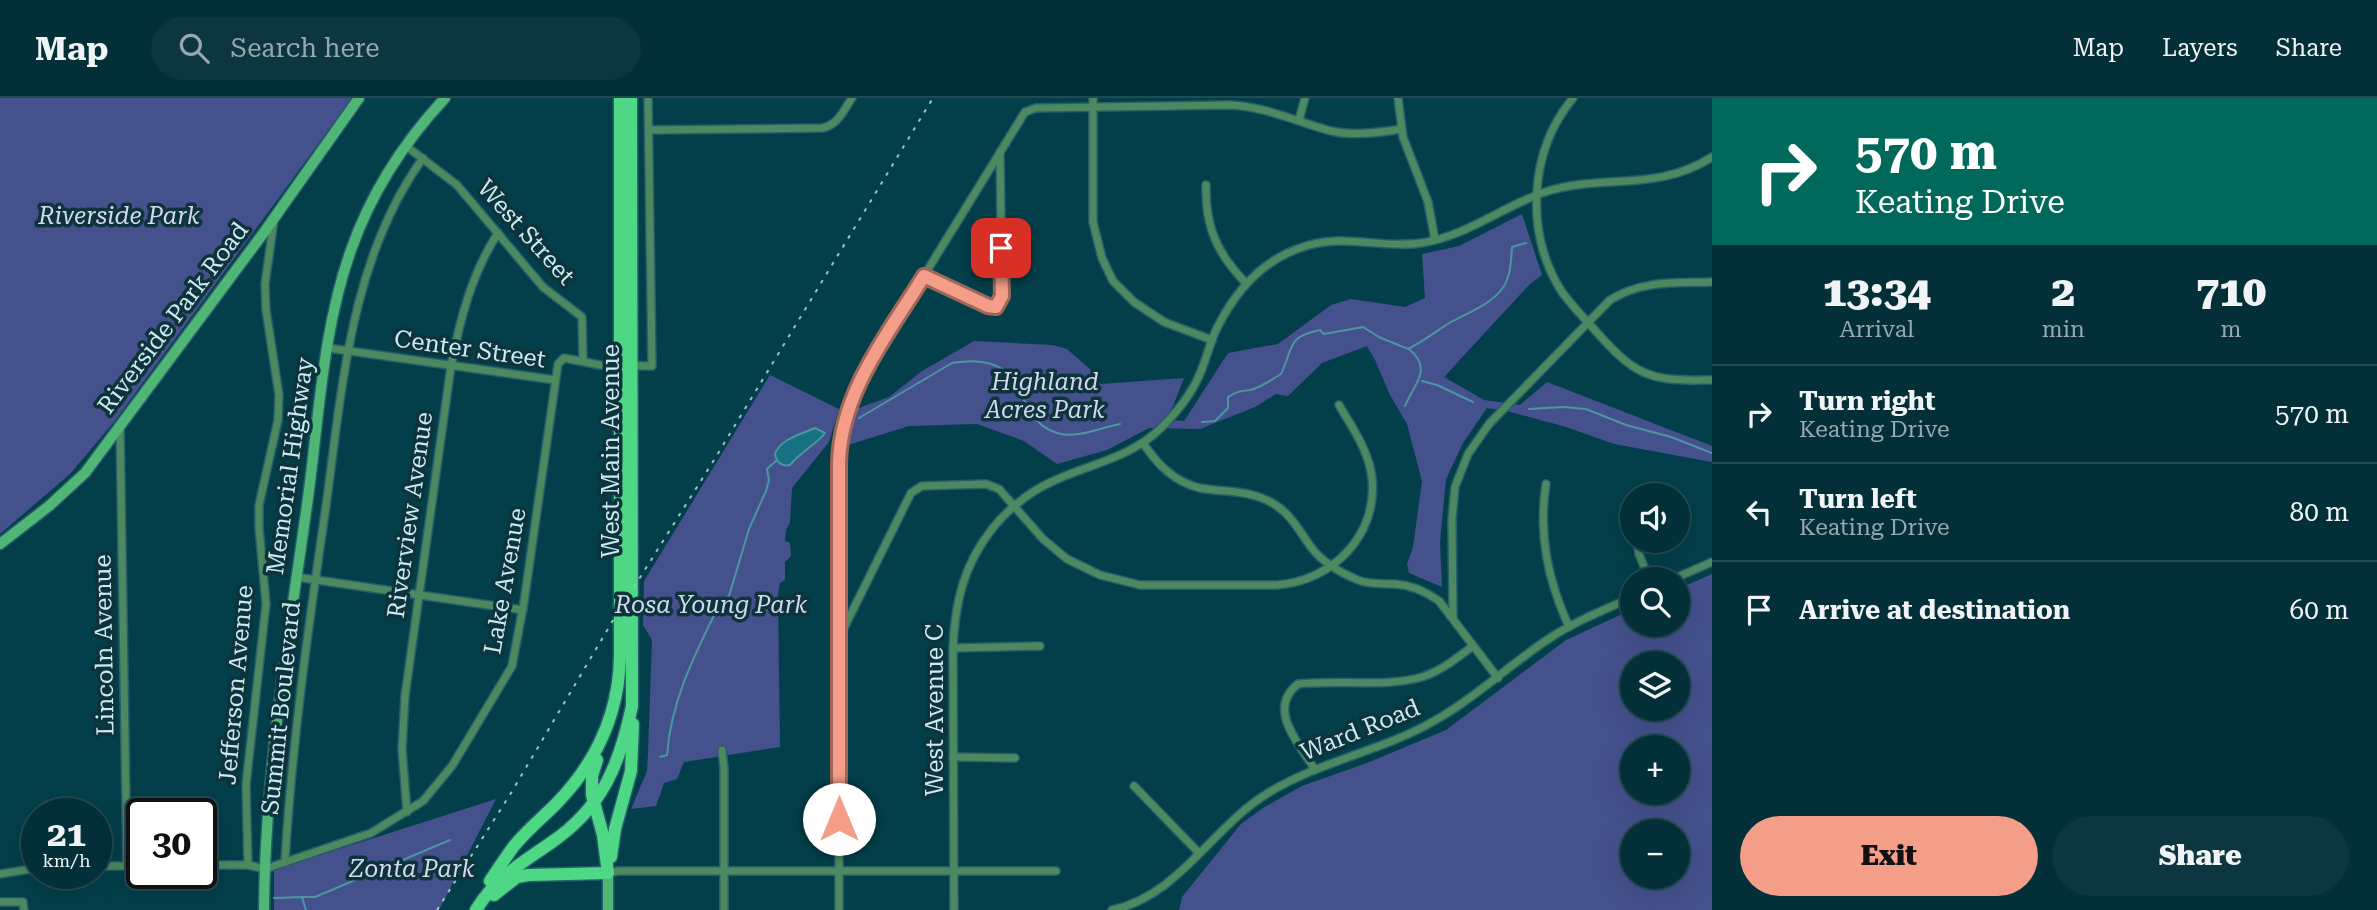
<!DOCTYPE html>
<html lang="en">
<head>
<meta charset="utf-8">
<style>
  :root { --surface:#022f38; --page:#0c3740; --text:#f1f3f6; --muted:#96a9ae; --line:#234a53; --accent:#f49e8a }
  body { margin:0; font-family:"Roboto Serif",serif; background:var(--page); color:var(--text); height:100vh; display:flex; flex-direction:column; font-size:26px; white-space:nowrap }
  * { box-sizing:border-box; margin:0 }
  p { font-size:23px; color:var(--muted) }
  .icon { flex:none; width:38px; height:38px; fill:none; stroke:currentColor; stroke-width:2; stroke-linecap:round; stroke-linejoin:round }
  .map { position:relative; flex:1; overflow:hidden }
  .side { display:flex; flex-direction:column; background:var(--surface); width:665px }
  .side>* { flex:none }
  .banner { background:#00695c; color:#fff; overflow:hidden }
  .tools { position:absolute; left:1620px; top:385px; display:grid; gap:14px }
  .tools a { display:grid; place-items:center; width:70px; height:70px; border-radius:50%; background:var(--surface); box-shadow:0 7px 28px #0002,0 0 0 2px var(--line); font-size:35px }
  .speed { position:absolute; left:21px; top:700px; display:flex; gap:14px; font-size:35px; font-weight:700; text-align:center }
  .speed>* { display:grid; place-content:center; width:91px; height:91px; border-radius:50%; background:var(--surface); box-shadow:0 7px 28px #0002,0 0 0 2px var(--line); line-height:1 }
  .speed small { font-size:18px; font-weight:400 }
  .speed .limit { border:4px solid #111; border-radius:10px; background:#fff; color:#111 }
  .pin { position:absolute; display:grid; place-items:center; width:60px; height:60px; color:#fff; margin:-30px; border-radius:14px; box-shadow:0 4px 10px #0006 }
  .me { position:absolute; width:77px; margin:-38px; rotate:0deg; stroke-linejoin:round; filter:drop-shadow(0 0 5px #0008) }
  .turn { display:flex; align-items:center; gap:24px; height:147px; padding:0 28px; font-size:32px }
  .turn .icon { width:91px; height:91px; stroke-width:2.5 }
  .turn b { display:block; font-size:49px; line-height:60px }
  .eta { display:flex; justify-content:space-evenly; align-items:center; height:119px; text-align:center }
  .eta b { font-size:42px; font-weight:800; line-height:49px }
  .cta { display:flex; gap:14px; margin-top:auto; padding:14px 28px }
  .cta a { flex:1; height:80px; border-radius:42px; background:var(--accent); color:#111; font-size:28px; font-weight:800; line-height:80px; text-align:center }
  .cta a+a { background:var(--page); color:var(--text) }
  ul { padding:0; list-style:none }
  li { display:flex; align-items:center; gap:21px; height:98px; padding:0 28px; border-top:2px solid var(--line) }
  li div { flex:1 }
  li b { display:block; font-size:26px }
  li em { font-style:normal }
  header { display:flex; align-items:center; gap:42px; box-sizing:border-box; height:98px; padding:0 35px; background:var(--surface); border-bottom:2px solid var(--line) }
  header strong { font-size:33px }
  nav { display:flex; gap:38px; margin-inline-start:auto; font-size:24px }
  .search { width:490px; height:63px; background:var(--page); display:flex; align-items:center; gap:18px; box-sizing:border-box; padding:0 24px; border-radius:38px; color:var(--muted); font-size:26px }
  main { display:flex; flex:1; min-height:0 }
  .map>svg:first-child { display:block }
  .green { fill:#45518d; fill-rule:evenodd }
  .water { fill:#167181; stroke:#4c96a3; stroke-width:2 }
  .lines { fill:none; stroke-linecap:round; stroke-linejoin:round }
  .stream { stroke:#4c96a3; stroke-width:2 }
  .street-casing { stroke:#275e68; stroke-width:10 }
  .secondary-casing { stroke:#275e68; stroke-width:13 }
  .primary-casing { stroke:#275e68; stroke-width:15 }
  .street { stroke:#4c8960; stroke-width:7 }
  .secondary { stroke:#50b675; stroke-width:10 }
  .primary { stroke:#4ed885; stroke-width:12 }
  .rail { stroke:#9ac2ca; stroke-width:2; stroke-dasharray:3.5 7; stroke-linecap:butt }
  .route-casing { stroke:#9f675a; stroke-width:18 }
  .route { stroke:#f49e8a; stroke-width:12 }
  .labels { text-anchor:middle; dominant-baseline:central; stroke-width:7; stroke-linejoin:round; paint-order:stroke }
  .park-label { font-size:24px; font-style:italic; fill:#d1d8f0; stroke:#0e333b }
  .street-label { font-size:24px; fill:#c9ebf2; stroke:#0e333b }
</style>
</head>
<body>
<header>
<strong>Map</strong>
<div class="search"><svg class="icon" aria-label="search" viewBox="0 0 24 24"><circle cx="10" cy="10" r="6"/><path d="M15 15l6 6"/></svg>Search here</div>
<nav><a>Map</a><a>Layers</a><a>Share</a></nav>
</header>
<main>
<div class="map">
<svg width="1712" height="812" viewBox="0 0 1712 812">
  <rect width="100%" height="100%" fill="#033f4a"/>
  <g class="green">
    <polygon points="0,0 352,0 114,324 70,376 0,436"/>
    <polygon points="1522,116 1542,177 1530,186 1444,279 1484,302 1520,307 1547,284 1712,348 1712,364 1614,346 1566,329 1507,313 1487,310 1463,345 1446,381 1440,444 1442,489 1409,475 1407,466 1413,449 1422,383 1407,326 1390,297 1375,262 1367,248 1322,265 1288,298 1276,296 1255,309 1200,331 1149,330 1107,352 1057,366 1024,343 977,326 909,328 848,347 856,311 889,299 922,273 974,243 1052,247 1067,251 1091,272 1101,286 1184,280 1173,308 1164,322 1184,323 1228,255 1278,246 1331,207 1351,201 1405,209 1425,200 1422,156 1459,148"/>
    <polygon points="770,277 839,311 829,344 792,390 790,424 786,432 785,443 790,445 791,458 785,464 785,482 780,485 778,496 780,649 684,664 677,681 664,685 656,708 631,711 647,673 648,655 652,542 643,527 644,483"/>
    <path d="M 1712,476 L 1712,812 L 1179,812 L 1182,799 L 1241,726 L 1263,710 L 1302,688 L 1367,665 L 1446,632 L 1566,542 L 1633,511 L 1633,527 L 1678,527 L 1678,491 ZM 1633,565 L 1678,565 L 1678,611 L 1633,611 ZM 1633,649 L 1678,649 L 1678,695 L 1633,695 ZM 1633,733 L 1678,733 L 1678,779 L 1633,779 Z"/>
    <polygon points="496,701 439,812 274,812 274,772"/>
  </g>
  <path class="water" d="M 815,330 L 825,335 C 816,347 800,354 790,367 C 782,369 776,364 775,356 C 780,341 802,336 815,330 Z"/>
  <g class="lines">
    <g class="stream">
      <polyline points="1422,283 1437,287 1473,304"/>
      <path d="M 1405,308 C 1413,287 1434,272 1409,251"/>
      <polyline points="1529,311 1564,309 1586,311 1626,327 1671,339 1712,355"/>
      <path d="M 859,320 L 952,265 C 1037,251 1007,324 1061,336 C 1079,340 1102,329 1120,326"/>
      <path d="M 1202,324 L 1215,323 L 1228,310 L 1228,299 C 1237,293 1241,293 1250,292 C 1261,290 1272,281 1281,276 C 1294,249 1286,239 1320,232 L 1324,236 L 1363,229 L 1379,239 L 1408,251 C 1424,243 1436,233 1451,224 C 1467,215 1490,207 1502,191 C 1511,179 1511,163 1512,149 L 1526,145"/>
      <path d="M 660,659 L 667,657 C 671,601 697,552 721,503 L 729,498 L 749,431 L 766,393 L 769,382 L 767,371 L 777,362"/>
      <polyline points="302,799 315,799 450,742"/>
      <polyline points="274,800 302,799 306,812"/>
    </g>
    <g class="street-casing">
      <g id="street">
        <polyline points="1093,0 1093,124 1102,160 1113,183 1134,204 1164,224 1212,242"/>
        <polyline points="1398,0 1403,39 1428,104 1435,142"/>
        <path d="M 1573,0 C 1529,53 1525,133 1560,191 C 1569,205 1581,216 1591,228 C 1607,245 1622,264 1643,274 C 1665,284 1689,282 1712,282"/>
        <polyline points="1299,22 1305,0"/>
        <path d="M 649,32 L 822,30 C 838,27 843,13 852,0"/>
        <polyline points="406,48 457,87 543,189 582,219 583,263"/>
        <path d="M 1206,87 C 1205,128 1217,156 1246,185"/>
        <polyline points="924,178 988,208 996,210 1002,198 1000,54"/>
        <polyline points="328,250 555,282"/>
        <polyline points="120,327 127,768"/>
        <path d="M 1143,345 C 1157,366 1174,384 1200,390 C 1227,395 1253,391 1277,408 C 1292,418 1300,434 1311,449 C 1322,464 1341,475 1358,482 C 1370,487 1382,485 1395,486 C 1412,487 1425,493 1439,503 L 1498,580"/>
        <path d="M 1546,386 C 1538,437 1548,482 1569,529"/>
        <polyline points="1637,397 1638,394"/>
        <polyline points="1637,443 1639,456 1649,481"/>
        <polyline points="296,479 523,512"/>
        <polyline points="1673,481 1712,464"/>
        <path d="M 1453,520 L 1452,421 L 1455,389 L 1468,356 L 1489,326 L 1610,202 C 1642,182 1675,185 1712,184"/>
        <path d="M 840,538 L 911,395 L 922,388 L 986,386 L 999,391 L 1043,441 L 1067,461 L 1100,477 L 1140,487 L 1277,487 C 1332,483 1378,438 1372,380 C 1369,353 1352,329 1339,307"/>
        <polyline points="953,550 1040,548"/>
        <polyline points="722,652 724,670 724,812"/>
        <polyline points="953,659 1015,660"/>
        <path d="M 1315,672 C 1299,645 1266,611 1298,586 C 1338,581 1383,590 1422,579 C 1441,573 1457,560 1473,548"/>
        <polyline points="1134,688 1199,755"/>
        <path d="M 407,714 L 402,651 L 405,598 L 451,268 C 460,221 472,175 498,135"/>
        <path d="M 285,763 C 292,646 308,531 325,415 C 342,294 349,163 423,60"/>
        <polyline points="201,767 248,767 265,771 371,735 423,703 452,668 512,568 524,504 558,266 564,260 600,267 652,268 648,0"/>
        <polyline points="248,767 246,687 266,506 259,430 259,407 278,322 279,297 266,212 265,186 274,122"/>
        <polyline points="96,768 142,768"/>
        <polyline points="608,775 618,773 1056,773"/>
        <polyline points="0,776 37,770"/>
        <polyline points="0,804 23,804 24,812"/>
        <path d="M 839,812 L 839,366 C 839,333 848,304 864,275 L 1025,14 L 1036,10 L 1231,7 C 1267,9 1297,24 1331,33 C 1353,38 1378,35 1401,31"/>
        <path d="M 954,812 L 953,550 C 955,505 963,468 992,431 C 1006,413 1028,395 1049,385 C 1088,366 1130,361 1162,329 C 1179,312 1195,291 1203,268 C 1208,255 1211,241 1218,228 C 1236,193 1262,163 1300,150 C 1343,134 1379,151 1421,145 C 1468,138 1504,107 1548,93 C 1606,76 1657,94 1712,59"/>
        <path d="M 1112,812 C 1179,798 1212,729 1268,695 C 1320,663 1382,653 1434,623 C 1475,600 1508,568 1547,542 C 1573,524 1604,512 1633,499"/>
      </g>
    </g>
    <g class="secondary-casing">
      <g id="secondary">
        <polyline points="0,446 49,408 85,375 265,133 359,0"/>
        <polyline points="608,775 608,812"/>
        <path d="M 264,812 C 265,674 288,543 307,407 C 319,322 322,233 351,152 C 371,95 404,44 445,0"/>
      </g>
    </g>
    <g class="primary-casing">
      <g id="primary">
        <polyline points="611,759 615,731 631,673 633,626"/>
        <path d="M 490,783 C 498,771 506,759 514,748 C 527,732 542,720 556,706 C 596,665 619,616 620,558 L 620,0"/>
        <polyline points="494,797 517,779 528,777 608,775 603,737 592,697 592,678 597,662"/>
        <path d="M 476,812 C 497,778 521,766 552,744 C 603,709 620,665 632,608 L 631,0"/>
      </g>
    </g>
    <use href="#street" class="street"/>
    <use href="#secondary" class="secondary"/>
    <use href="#primary" class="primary"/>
    <polyline class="rail" points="437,812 511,695 612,524 714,362 933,0"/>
  </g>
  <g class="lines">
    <g class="route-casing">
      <path id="route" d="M 839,721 L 839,366 C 840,295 888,236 924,178 L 988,208 L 996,209 L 1002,198 L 1001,150"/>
    </g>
    <use href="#route" class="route"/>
  </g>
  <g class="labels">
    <g class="park-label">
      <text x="119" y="118">Riverside Park</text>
      <text x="1045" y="284">Highland<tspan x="1045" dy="28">Acres Park</tspan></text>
      <text x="711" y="507">Rosa Young Park</text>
      <text x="412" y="771">Zonta Park</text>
    </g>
    <g class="street-label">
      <text transform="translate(526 134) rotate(48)">West Street</text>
      <text transform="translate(173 220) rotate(-53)">Riverside Park Road</text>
      <text transform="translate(470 251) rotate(8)">Center Street</text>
      <text transform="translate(611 353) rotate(-90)">West Main Avenue</text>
      <text transform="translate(290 368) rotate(-82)">Memorial Highway</text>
      <text transform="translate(410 417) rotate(-82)">Riverview Avenue</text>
      <text transform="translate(505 483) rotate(-80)">Lake Avenue</text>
      <text transform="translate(104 547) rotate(-91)">Lincoln Avenue</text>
      <text transform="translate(236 587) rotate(-85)">Jefferson Avenue</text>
      <text transform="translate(281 610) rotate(-84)">Summit Boulevard</text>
      <text transform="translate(935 612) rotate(-90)">West Avenue C</text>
      <text transform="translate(1360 632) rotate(-22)">Ward Road</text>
    </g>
  </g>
</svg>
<div class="tools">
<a><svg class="icon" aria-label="sound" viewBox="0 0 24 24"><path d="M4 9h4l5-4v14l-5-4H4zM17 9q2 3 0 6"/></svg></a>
<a><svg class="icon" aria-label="search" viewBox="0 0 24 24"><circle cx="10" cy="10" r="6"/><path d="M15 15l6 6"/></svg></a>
<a><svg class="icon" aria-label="layers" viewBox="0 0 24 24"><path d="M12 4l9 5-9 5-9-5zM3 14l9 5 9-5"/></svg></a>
<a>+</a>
<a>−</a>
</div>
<div class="speed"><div>21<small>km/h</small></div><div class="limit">30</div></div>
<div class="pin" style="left:1001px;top:150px;background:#d93025"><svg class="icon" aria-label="arrive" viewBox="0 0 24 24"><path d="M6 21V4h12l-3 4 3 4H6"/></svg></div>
<svg class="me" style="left:839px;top:721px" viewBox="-20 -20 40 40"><circle r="19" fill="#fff"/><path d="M0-13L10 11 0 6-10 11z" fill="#f49e8a"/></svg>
</div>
<section class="side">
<div class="banner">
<div class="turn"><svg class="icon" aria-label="right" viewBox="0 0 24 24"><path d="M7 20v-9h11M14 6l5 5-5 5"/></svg><div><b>570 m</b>Keating Drive</div></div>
</div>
<div class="eta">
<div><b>13:34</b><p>Arrival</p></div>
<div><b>2</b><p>min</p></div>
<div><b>710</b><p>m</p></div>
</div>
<ul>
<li><svg class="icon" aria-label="right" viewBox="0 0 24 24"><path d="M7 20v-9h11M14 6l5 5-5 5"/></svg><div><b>Turn right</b><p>Keating Drive</p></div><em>570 m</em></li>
<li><svg class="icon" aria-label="left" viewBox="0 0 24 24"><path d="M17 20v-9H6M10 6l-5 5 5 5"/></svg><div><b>Turn left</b><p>Keating Drive</p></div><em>80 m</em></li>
<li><svg class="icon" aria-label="arrive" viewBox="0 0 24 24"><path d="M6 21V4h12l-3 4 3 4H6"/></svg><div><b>Arrive at destination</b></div><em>60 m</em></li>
</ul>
<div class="cta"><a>Exit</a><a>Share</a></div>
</section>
</main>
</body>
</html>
